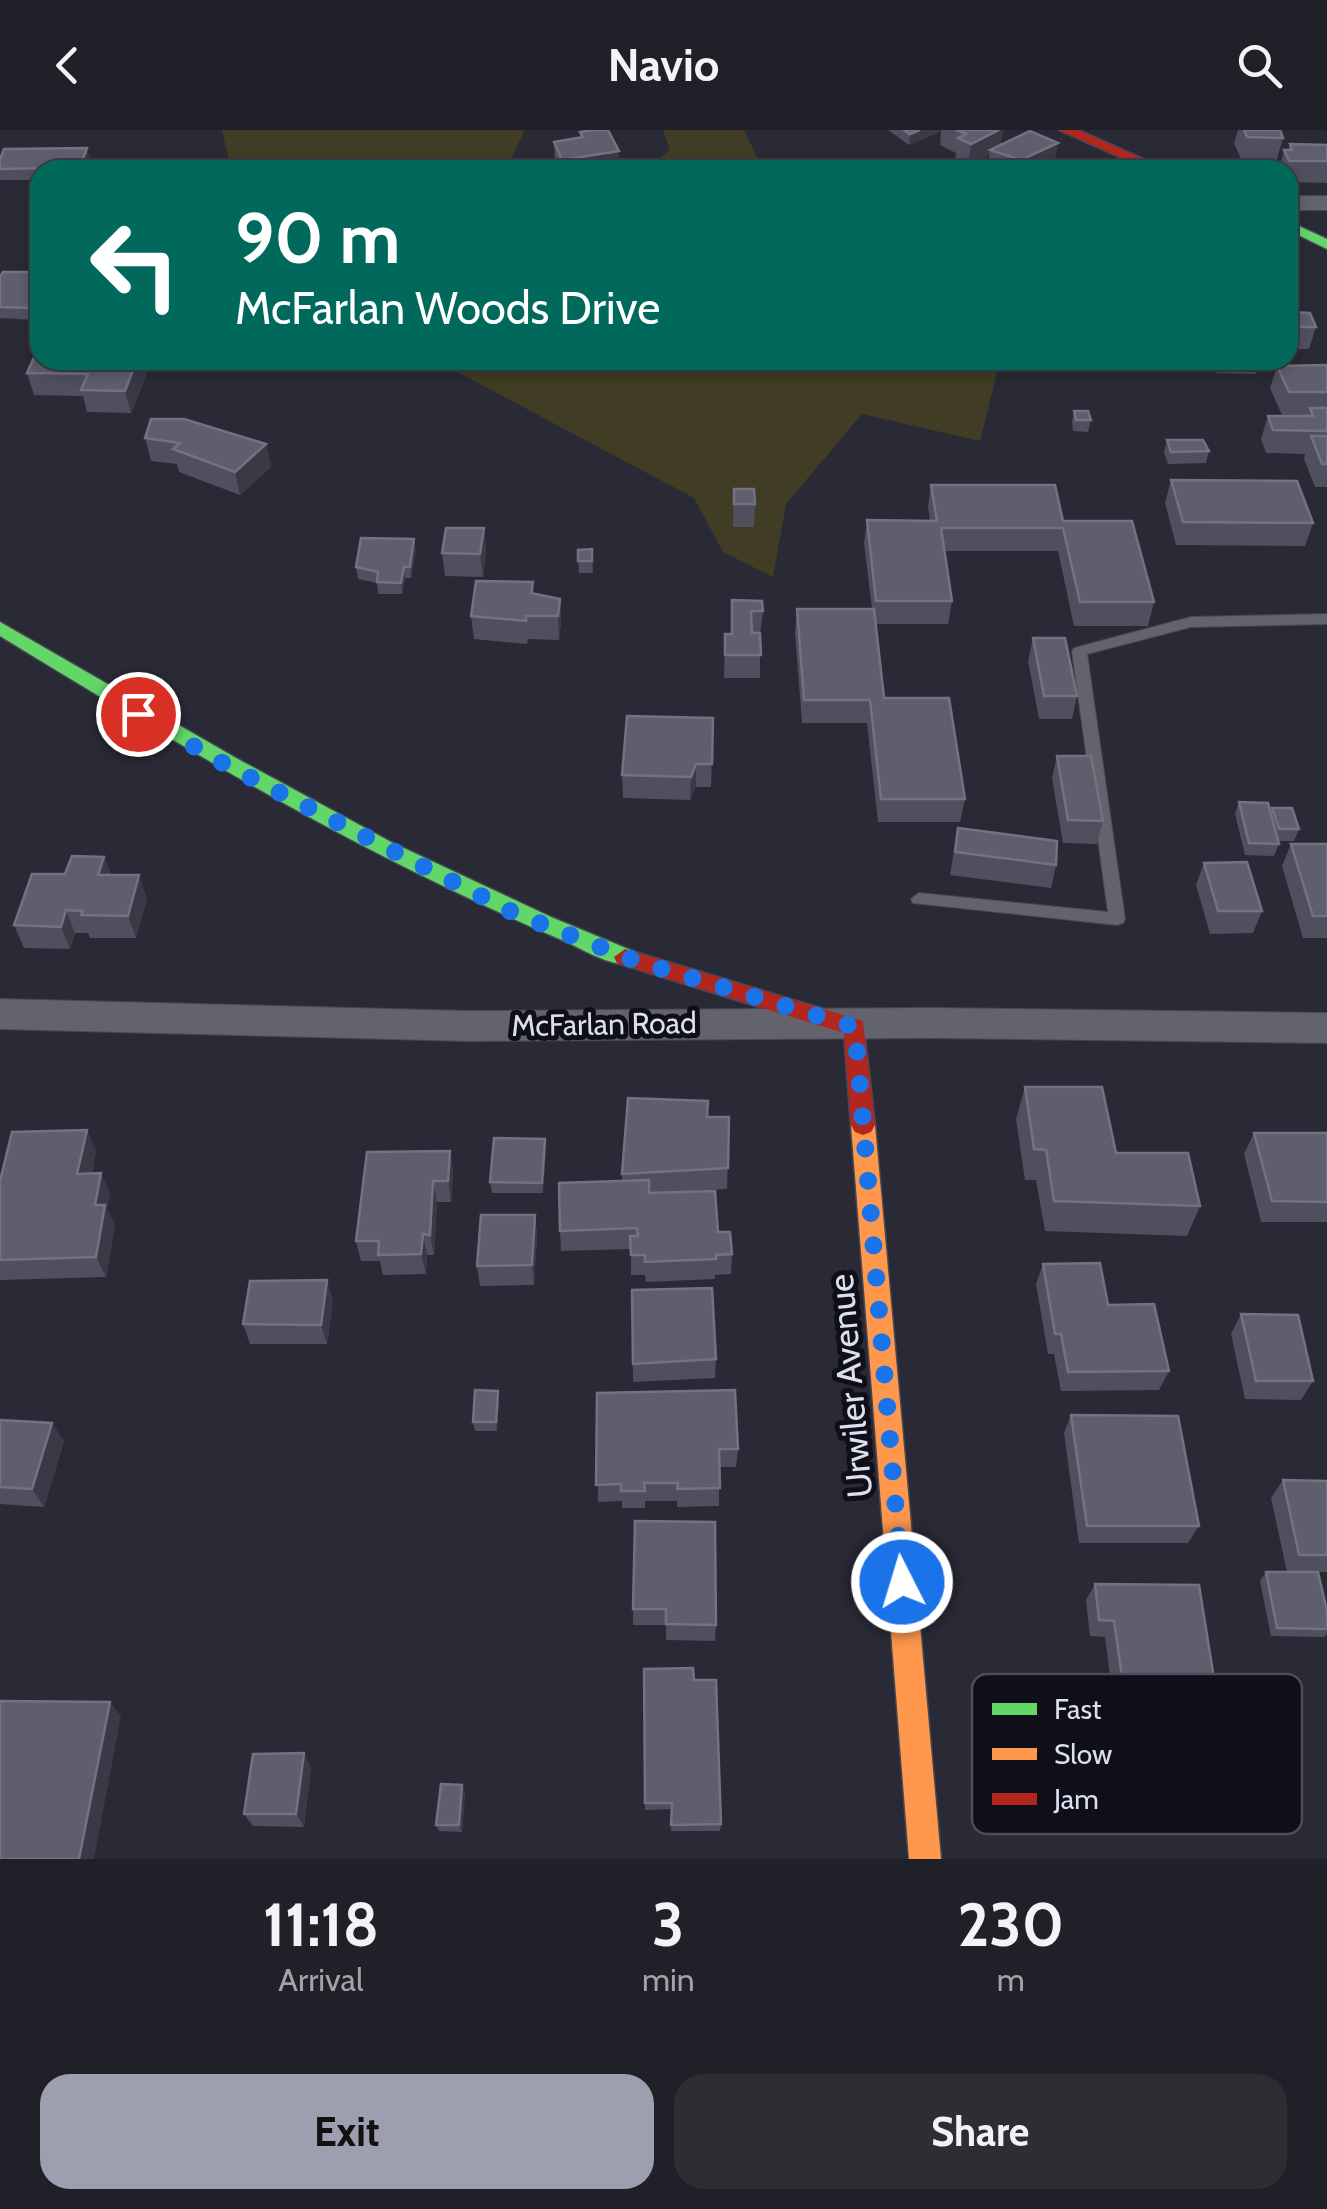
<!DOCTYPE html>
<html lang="en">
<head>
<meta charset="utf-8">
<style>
  :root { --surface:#202028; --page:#2d2d34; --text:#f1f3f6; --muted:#a2a3a8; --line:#3d3e45; --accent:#9e9fae }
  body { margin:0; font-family:Cabin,sans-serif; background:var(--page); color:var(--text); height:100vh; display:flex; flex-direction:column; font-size:38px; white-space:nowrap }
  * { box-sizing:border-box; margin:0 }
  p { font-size:32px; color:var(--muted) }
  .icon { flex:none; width:55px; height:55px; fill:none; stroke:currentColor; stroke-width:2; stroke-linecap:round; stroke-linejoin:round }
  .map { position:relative; height:1729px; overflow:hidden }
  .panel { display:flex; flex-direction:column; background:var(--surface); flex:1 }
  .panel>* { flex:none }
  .hud { position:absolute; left:30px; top:30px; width:1268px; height:210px; border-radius:30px; box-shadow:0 5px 15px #0003,0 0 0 2px var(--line); background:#00695c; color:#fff; overflow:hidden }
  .pin { position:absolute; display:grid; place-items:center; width:85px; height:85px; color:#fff; margin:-42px; border:5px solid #fff; border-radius:50%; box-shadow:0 2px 10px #0007 }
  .me { position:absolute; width:110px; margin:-55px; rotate:355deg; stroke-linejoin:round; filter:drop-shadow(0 0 8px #0008) }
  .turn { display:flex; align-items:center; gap:35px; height:210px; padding:0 40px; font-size:45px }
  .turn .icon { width:130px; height:130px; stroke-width:2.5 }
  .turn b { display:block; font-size:70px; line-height:85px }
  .eta { display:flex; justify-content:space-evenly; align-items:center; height:170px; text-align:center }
  .eta b { font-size:60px; font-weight:700; line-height:70px }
  .action { display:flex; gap:20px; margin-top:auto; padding:20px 40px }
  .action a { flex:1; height:115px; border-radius:30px; background:var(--accent); color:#111; font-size:40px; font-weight:700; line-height:115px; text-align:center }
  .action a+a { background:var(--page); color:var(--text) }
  header { display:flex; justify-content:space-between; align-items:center; height:130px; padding:0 40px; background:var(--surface); font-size:45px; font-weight:700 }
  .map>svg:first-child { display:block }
  .green { fill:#403d24 }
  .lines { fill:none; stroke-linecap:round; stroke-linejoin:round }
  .lane-casing { stroke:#484754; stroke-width:2 }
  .street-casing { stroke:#484754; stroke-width:2 }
  .fast-casing { stroke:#484754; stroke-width:3 }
  .slow-casing { stroke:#484754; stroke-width:3 }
  .jam-casing { stroke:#484754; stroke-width:3 }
  .lane { fill:#63636d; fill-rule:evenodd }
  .street { fill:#63636d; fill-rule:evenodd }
  .fast { fill:#63d668; fill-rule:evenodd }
  .slow { fill:#ff974d; fill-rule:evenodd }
  .jam { fill:#b3261e; fill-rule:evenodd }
  .wall { fill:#4f4f5e }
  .shaded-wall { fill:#3a3a47 }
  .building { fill:#5e5e6d; stroke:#727282; stroke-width:2.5 }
  .route { stroke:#1a73e8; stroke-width:18; stroke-dasharray:0 32.4 }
  .labels { text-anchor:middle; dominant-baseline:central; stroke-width:10; stroke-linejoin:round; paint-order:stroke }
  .street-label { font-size:30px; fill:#dddeee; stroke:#0e0f19 }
  .near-street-label { font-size:35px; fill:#dddeee; stroke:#0e0f19 }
  .key { fill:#0e0f19; stroke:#4c4d59; stroke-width:2.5 }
  .key-label { font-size:28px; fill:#dddeee }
</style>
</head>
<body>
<header><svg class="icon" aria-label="back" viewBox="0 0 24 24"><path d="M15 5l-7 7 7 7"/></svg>Navio<svg class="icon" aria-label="search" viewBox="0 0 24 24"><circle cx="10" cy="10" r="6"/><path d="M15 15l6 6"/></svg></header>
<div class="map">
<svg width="1327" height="1729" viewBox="0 0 1327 1729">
  <rect width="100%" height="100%" fill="#2a2a36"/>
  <g class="green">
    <polygon points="222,0 525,0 506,40 231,40"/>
    <polygon points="663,0 744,0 763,40 645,40 670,20"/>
    <polygon points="435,230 924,230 998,238 980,311 862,284 786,374 773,447 723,422 694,368"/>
  </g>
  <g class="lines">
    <g class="lane-casing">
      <polygon id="lane" points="1327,484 1327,494 1191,497 1087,524 1125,789 1123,793 1117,795 913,773 911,769 919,763 1108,782 1072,521 1074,518 1191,487"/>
    </g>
    <g class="street-casing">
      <g id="street">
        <rect x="1288" y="66" width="39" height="14"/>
        <polygon points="0,869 468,881 932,878 1327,883 1327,913 932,908 468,911 0,899"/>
      </g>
    </g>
    <g class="fast-casing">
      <g id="fast">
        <polygon points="1288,91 1327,109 1327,119 1288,100"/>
        <path d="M 0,492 L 236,628 L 391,712 L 551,787 L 633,821 L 636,827 L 633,833 C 613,839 581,818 562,810 C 365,727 182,617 0,506 Z"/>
      </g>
    </g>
    <g class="slow-casing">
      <polygon id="slow" points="863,985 871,988 875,995 941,1729 909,1729 851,995 855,988"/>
    </g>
    <g class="jam-casing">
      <g id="jam">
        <polygon points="1059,0 1078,0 1168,40 1149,40"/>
        <polygon points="625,819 863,891 875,995 871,1002 863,1005 855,1002 851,995 844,903 617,833 614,827"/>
      </g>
    </g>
    <use href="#lane" class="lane"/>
    <use href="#street" class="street"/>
    <use href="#fast" class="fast"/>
    <use href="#slow" class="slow"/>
    <use href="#jam" class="jam"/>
  </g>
  <g class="wall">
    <polygon points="888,0 1003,0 1000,15 1054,34 1042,40 987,40 989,25 968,36 955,30 956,23 940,15 941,1 909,15"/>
    <polygon points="1238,0 1280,0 1283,8 1277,29 1241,29 1234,13"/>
    <polygon points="580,2 619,21 619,40 558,40 555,34 554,12 580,8"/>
    <polygon points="1290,14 1327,15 1327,53 1288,52 1288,40 1279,40 1284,20 1288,20"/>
    <polygon points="0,29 90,29 86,40 40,40 40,50 0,50"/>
    <polygon points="40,142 34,190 0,188 0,147"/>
    <polygon points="1288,182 1316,197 1309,219 1288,219"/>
    <polygon points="1200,230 1258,230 1259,232 1256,244 1216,243 1213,233 1201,233"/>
    <polygon points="1327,235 1327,357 1315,357 1304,329 1305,324 1266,323 1261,309 1268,286 1308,285 1282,285 1270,258 1277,236"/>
    <polygon points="150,236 131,283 87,282 83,266 34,265 27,243"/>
    <polygon points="1074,281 1091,290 1088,302 1073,301 1072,292"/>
    <polygon points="145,308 266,314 271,337 240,365 179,342 177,334 151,331"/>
    <polygon points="1167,310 1209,321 1206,333 1168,334 1164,322"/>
    <polygon points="1171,350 1313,393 1305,416 1176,415 1165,373"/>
    <polygon points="931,355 1063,391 1154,472 1148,496 1074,496 1058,421 944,421 952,471 948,494 875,494 884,568 965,669 960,692 878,692 867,593 802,593 795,502 797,479 872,479 864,413 867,390 930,391 928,377"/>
    <polygon points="734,359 755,374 754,397 733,397"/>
    <polygon points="484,398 486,421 483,447 445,446 442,423"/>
    <polygon points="592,419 593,443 579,443 578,420"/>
    <polygon points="416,420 411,448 405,448 402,464 378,464 377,453 358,449 356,437"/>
    <polygon points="533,452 534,464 560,469 561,492 559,510 528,509 527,514 474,509 471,486"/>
    <polygon points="732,470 763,481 760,504 760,548 724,548 725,504 731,504"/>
    <polygon points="1033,508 1077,566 1072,589 1039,589 1028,531"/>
    <polygon points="713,588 711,657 696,657 690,670 623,668 622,645"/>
    <polygon points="1057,626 1103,691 1097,714 1063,713 1052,648"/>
    <polygon points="1239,672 1270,682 1272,678 1299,699 1294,711 1278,711 1279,714 1274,726 1245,725 1235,684"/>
    <polygon points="958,698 1056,735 1051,758 950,745"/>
    <polygon points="1291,714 1327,714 1327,808 1303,808 1282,736"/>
    <polygon points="104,727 111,745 147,768 136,808 90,808 88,803 75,803 70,819 24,818 14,795 65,744"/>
    <polygon points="1204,733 1262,781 1253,803 1210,804 1196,755"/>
    <polygon points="1025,957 1116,1023 1200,1076 1187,1106 1045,1101 1036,1050 1025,1050 1016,989"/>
    <polygon points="707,987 729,987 727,1059 649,1063 718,1102 732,1124 731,1144 715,1145 715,1149 646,1152 645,1145 631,1145 631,1119 561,1121 560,1101 622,1051 622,1044"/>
    <polygon points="1254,1003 1327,1003 1327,1092 1261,1092 1244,1024"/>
    <polygon points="545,1009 546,1019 543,1063 492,1063 490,1052"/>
    <polygon points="96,1021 92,1043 110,1063 107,1079 115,1095 106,1147 0,1150 0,1051"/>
    <polygon points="450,1021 453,1042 451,1072 437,1072 434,1125 427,1125 426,1144 383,1145 380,1131 361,1131 356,1111"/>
    <polygon points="535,1085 537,1105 534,1155 480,1156 477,1136"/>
    <polygon points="1043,1134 1108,1175 1169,1241 1159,1260 1061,1261 1054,1224 1048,1224 1036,1154"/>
    <polygon points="632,1160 716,1229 715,1248 633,1252"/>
    <polygon points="333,1170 327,1214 250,1214 243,1194"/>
    <polygon points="1241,1184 1313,1251 1301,1270 1245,1269 1231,1204"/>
    <polygon points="597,1263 738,1319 736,1337 719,1337 719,1376 677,1377 677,1371 645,1371 645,1378 622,1378 622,1371 598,1372"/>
    <polygon points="499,1270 497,1301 475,1301 473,1292"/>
    <polygon points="1071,1285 1199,1396 1188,1413 1079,1413 1064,1303"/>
    <polygon points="0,1290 64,1311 44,1377 0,1374"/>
    <polygon points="1283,1350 1327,1351 1327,1442 1287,1442 1271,1368"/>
    <polygon points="635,1391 716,1495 715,1511 666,1510 666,1495 633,1495"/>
    <polygon points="1266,1442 1327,1481 1327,1504 1324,1507 1271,1506 1260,1451"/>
    <polygon points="1095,1454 1216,1561 1205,1576 1185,1575 1206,1684 1195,1697 1137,1697 1118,1587 1128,1572 1157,1572 1155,1561 1112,1561 1105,1507 1090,1506 1086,1470"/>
    <polygon points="644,1539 694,1550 721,1694 720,1701 671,1701 672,1679 645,1680"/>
    <polygon points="311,1637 304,1697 253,1696 244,1684"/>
    <polygon points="465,1662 462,1702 439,1701 436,1695"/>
  </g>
  <g class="shaded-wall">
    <polygon points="920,0 942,0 909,15 910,4"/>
    <polygon points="999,0 1003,0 1000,19 990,20 989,25 968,36 971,14"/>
    <polygon points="1058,13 1054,34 1042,40 1020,40 1021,30"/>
    <polygon points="87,18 90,29 86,40 79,40"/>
    <polygon points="619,21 619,40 562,40 562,30"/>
    <polygon points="40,156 40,175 34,190 31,178"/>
    <polygon points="137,230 148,230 150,236 131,283 125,261"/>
    <polygon points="266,314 271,337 240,365 235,342"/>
    <polygon points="484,398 486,421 483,447 480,424"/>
    <polygon points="414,409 416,420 411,448 410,437"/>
    <polygon points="404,437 405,448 402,464 401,453"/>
    <polygon points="560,469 561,492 559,510 558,486"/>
    <polygon points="696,634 696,657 690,670 691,647"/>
    <polygon points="104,727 112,750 98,745"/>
    <polygon points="139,745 147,768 136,808 128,786"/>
    <polygon points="66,780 75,803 70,819 61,797"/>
    <polygon points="87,1000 96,1021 87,1065 77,1044"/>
    <polygon points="545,1009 546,1019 543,1063 542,1053"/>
    <polygon points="450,1021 453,1042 451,1072 448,1051"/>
    <polygon points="101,1043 110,1063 107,1079 115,1095 106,1147 96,1127 95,1075"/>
    <polygon points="433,1051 437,1072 434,1125 430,1105"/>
    <polygon points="535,1085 537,1105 534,1155 532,1135"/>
    <polygon points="423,1104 427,1125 426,1144 421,1124"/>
    <polygon points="327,1150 333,1170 327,1214 321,1195"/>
    <polygon points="498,1261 499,1270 497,1301 496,1292"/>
    <polygon points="52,1293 64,1311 44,1377 32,1359"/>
    <polygon points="110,1572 121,1586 94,1729 79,1729"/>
    <polygon points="304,1623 311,1637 304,1697 296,1684"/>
    <polygon points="462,1655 465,1662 462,1702 459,1695"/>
  </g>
  <g class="building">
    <polygon points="594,0 608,0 619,21 562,30 554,12 583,7 580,2"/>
    <polygon points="904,0 920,0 910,4"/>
    <polygon points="956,0 999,0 971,14 958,8 966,4"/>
    <polygon points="1244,0 1280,0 1283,8 1247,7"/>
    <polygon points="1030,1 1058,13 1021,30 990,20"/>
    <polygon points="1290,14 1327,15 1327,31 1289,31 1284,20 1292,20"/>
    <polygon points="87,18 79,40 46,40 46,38 0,39 0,29 4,19"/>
    <polygon points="1095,39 1143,39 1147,40 1096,40"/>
    <polygon points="3,142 40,142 40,156 31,178 0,177 0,147"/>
    <polygon points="1288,182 1310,183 1316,197 1288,197"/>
    <polygon points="40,214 40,230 137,230 125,261 81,260 88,244 27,243"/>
    <polygon points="1218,230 1258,230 1259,232 1219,231"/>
    <polygon points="1327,235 1327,262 1289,262 1277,236"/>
    <polygon points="1310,278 1327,278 1327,301 1273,300 1268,286 1313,286"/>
    <polygon points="1074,281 1088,281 1091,290 1076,290"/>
    <polygon points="151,289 184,289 266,314 235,342 173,319 180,313 145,308"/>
    <polygon points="1311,306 1327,306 1327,334 1322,334"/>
    <polygon points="1167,310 1203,310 1209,321 1171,322"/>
    <polygon points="1171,350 1297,351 1313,393 1183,392"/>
    <polygon points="931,355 1055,355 1063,391 1132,391 1154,472 1080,472 1063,398 941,398 952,471 876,471 867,390 937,391"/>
    <polygon points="734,359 754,359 755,374 734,374"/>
    <polygon points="446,398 484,398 480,424 442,423"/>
    <polygon points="361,408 414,409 410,437 404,437 401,453 377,452 378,442 356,437"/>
    <polygon points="592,419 592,431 578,431 578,420"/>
    <polygon points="476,451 533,452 531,463 560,469 558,486 526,486 526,491 471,486"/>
    <polygon points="732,470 762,471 763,481 751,481 752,503 760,503 761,525 725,525 725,504 732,504"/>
    <polygon points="797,479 874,479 884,568 949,568 965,669 881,669 870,570 804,570"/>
    <polygon points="1033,508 1065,508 1077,566 1044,566"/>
    <polygon points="627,586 713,588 712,634 696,634 691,647 622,645"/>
    <polygon points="1057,626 1091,626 1103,691 1068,690"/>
    <polygon points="1239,672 1268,673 1279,714 1249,713"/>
    <polygon points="1272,678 1292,678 1299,699 1279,699"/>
    <polygon points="958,698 1057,711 1056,735 955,722"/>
    <polygon points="1291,714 1327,714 1327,786 1313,786"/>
    <polygon points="72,726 104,727 98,745 139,745 128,786 81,785 83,781 66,780 61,797 14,795 32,744 65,744"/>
    <polygon points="1247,732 1262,781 1218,781 1204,733"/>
    <polygon points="1025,957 1102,957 1116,1023 1188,1023 1200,1076 1054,1071 1046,1020 1034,1019"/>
    <polygon points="628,968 708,971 707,987 729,987 728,1038 622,1044"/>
    <polygon points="87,1000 77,1044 101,1043 95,1075 105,1075 96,1127 0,1130 0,1051 12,1002"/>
    <polygon points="1254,1003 1327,1003 1327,1072 1272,1071"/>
    <polygon points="494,1008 545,1009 542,1053 490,1052"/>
    <polygon points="450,1021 448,1051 433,1051 430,1105 423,1104 421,1124 378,1125 379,1111 356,1111 367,1022"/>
    <polygon points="649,1050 649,1063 715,1061 718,1102 730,1102 732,1124 716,1125 716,1129 645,1132 645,1125 631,1125 630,1106 638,1106 637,1098 560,1101 559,1053"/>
    <polygon points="481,1085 535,1085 532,1135 477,1136"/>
    <polygon points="1100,1133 1108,1175 1154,1174 1169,1241 1068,1242 1061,1204 1055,1204 1043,1134"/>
    <polygon points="327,1150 321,1195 243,1194 250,1151"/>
    <polygon points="712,1158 716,1229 633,1234 632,1160"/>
    <polygon points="1241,1184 1298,1185 1313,1251 1256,1251"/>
    <polygon points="475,1260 498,1261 496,1292 473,1292"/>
    <polygon points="735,1260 738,1319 719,1319 720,1358 677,1359 678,1353 644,1353 645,1361 621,1361 621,1354 596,1355 597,1263"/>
    <polygon points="1071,1285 1178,1286 1199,1396 1087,1396"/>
    <polygon points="0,1290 52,1293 32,1359 0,1357"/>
    <polygon points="1283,1350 1327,1351 1327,1425 1299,1425"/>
    <polygon points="635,1391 715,1392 716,1495 666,1494 666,1479 633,1479"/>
    <polygon points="1266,1442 1318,1442 1327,1481 1327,1499 1277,1498"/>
    <polygon points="1095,1454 1199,1455 1216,1561 1168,1560 1165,1546 1122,1546 1114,1491 1099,1490"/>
    <polygon points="693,1538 694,1550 716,1550 721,1694 671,1695 672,1673 645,1673 644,1539"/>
    <polygon points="0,1571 110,1572 79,1729 0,1729"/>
    <polygon points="304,1623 296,1684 244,1684 253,1624"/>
    <polygon points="441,1654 462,1655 459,1695 436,1695"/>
  </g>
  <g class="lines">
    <polyline class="route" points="138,584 226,635 514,783 636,831 855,897 902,1452"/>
  </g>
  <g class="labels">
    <g class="street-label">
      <text transform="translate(604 894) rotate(-1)">McFarlan Road</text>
    </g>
    <g class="near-street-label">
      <text transform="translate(850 1256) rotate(-95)">Urwiler Avenue</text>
    </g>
  </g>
  <rect x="972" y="1544" width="330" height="160" rx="15" class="key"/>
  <rect x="992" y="1573" width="45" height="12" fill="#63d668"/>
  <rect x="992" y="1618" width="45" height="12" fill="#ff974d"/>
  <rect x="992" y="1663" width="45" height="12" fill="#b3261e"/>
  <g class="key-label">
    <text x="1054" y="1589">Fast</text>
    <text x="1054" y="1634">Slow</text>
    <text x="1054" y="1679">Jam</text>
  </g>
</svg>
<div class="pin" style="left:138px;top:584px;background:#d93025"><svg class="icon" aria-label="arrive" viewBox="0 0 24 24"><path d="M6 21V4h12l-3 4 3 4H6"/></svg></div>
<svg class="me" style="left:902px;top:1452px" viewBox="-20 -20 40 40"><circle r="17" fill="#1a73e8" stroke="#fff" stroke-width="3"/><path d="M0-11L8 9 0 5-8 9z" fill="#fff"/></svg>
<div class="hud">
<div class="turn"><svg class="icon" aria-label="left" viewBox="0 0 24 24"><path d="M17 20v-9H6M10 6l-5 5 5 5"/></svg><div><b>90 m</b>McFarlan Woods Drive</div></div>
</div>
</div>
<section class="panel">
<div class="eta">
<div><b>11:18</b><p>Arrival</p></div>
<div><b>3</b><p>min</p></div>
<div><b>230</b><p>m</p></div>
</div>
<div class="action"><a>Exit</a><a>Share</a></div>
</section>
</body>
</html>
